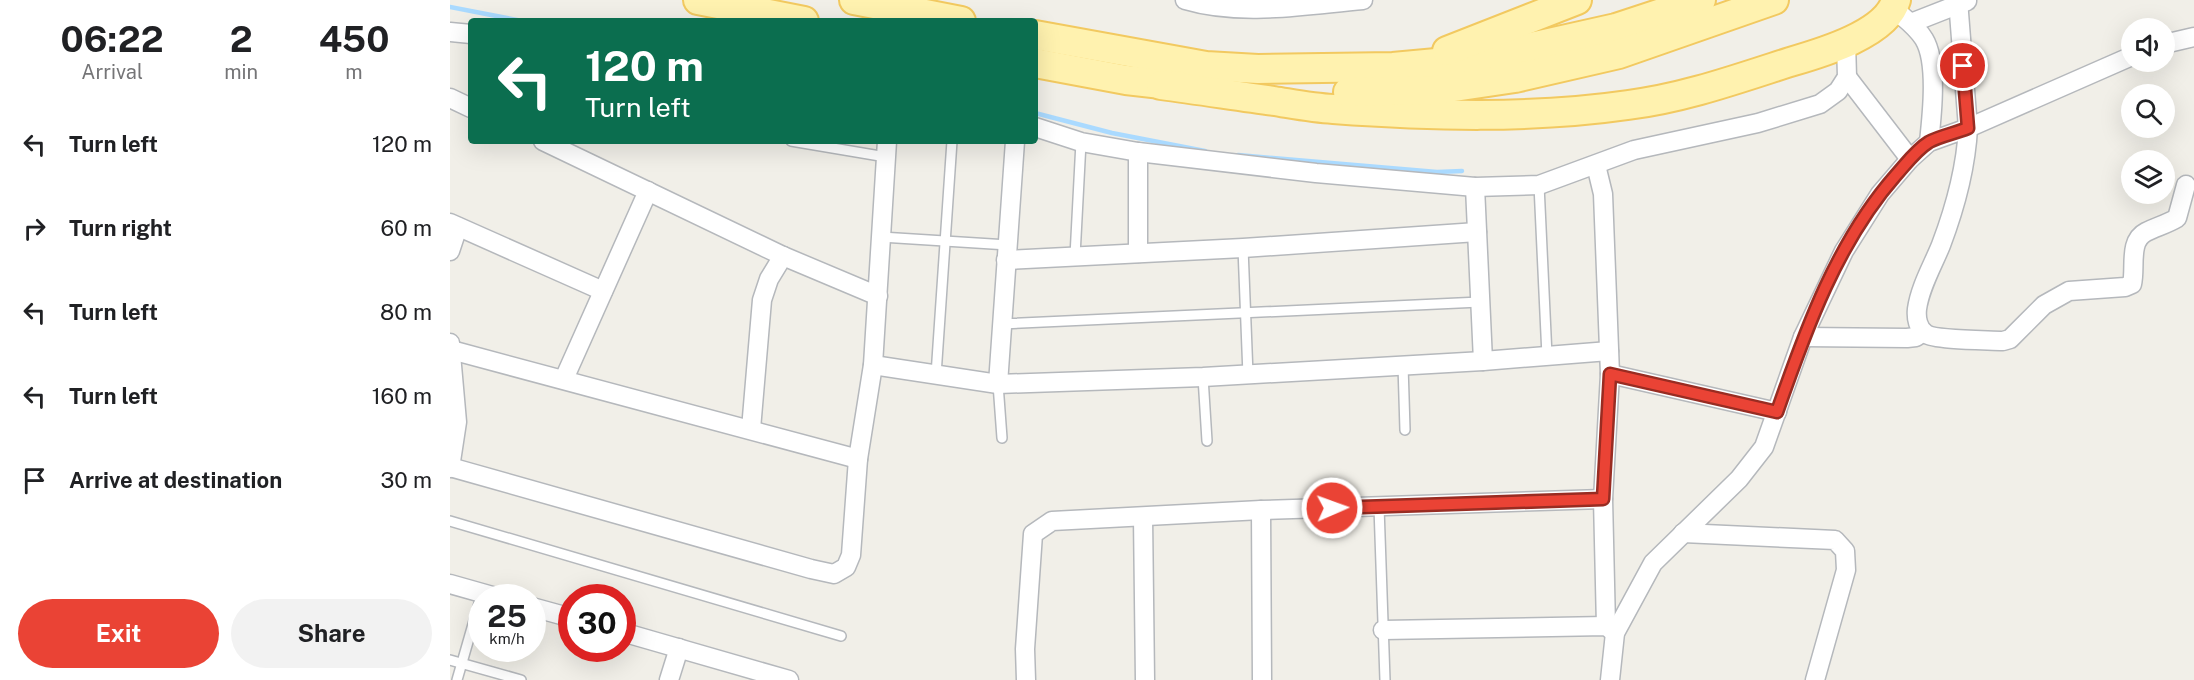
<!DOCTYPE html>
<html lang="en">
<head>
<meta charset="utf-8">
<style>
  :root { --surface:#fff; --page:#f2f2f2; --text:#202124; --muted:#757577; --accent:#ea4335 }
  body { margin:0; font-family:"Public Sans",sans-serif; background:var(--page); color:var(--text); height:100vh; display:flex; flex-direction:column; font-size:22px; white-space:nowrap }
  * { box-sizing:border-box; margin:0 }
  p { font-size:20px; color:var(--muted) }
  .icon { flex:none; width:33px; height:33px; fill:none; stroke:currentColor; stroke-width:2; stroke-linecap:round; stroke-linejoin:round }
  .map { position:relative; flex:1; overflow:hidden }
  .details { display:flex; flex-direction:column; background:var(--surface); width:450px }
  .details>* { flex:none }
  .hud { position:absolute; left:18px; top:18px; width:570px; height:126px; border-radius:6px; box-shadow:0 6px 24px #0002; background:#0b6e4f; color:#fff; overflow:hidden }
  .controls { position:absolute; left:1671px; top:18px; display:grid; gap:12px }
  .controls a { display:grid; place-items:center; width:54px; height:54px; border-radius:50%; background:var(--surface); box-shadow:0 6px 24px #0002; font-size:30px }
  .speed { position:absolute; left:18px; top:584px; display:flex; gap:12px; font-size:30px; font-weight:700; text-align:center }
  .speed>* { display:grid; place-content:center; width:78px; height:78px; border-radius:50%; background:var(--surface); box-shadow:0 6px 24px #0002; line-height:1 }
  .speed small { font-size:15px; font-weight:400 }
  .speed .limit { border:9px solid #d22; background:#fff; color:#111 }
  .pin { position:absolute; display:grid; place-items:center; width:51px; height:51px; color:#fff; margin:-26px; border:3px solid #fff; border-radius:50%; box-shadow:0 2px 6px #0007 }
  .me { position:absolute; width:66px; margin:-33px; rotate:88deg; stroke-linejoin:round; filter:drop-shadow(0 0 4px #0008) }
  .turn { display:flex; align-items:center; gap:21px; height:126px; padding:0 18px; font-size:27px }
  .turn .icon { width:78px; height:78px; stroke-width:2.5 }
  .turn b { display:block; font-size:42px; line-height:51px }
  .eta { display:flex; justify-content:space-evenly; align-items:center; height:102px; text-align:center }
  .eta b { font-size:36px; font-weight:700; line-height:42px }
  .action { display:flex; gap:12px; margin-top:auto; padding:12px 18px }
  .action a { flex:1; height:69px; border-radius:36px; background:var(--accent); color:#fff; font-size:24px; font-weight:700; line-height:69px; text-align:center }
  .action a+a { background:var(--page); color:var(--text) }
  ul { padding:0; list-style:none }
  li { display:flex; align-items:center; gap:18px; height:84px; padding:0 18px }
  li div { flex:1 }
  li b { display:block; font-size:22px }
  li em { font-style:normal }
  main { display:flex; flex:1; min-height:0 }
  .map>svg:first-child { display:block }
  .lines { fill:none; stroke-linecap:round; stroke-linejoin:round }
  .stream { stroke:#aadaff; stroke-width:4.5 }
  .service-casing { stroke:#b5b8bc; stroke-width:12 }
  .minor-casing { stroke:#b5b8bc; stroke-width:21 }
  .primary-casing { stroke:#f2c960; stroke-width:32 }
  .service { stroke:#fff; stroke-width:9 }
  .minor { stroke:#fff; stroke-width:18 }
  .primary { stroke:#fff2af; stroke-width:28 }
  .route-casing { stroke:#982c22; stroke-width:15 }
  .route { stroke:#ea4335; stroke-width:10 }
</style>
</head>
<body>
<main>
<section class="details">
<div class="eta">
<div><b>06:22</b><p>Arrival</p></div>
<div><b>2</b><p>min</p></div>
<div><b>450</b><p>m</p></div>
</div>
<ul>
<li><svg class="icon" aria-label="left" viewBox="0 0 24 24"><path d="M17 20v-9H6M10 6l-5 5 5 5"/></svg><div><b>Turn left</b></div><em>120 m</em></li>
<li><svg class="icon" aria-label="right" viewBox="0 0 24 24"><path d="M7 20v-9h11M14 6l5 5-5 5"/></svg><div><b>Turn right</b></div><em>60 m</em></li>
<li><svg class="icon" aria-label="left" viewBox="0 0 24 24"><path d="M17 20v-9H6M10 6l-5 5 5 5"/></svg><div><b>Turn left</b></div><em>80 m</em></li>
<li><svg class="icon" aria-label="left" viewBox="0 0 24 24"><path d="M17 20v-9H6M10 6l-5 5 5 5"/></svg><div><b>Turn left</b></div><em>160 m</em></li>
<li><svg class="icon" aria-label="arrive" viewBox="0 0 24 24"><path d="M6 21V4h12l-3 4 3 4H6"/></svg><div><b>Arrive at destination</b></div><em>30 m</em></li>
</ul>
<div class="action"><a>Exit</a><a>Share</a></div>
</section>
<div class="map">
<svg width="1744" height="680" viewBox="0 0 1744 680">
  <rect width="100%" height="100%" fill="#f1efe8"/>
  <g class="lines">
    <g class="stream">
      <polyline points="0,7 72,21"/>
      <polyline points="585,113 662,133 755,151"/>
      <polyline points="788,155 987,172 1012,171"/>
    </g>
    <g class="service-casing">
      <g id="service">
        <polyline points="341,141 436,157"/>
        <polyline points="1089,185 1097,356"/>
        <polyline points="431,237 558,245"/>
        <polyline points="793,248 798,375"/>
        <polyline points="625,256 631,142"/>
        <polyline points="552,324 1030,302"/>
        <polyline points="953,365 955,430"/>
        <polyline points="486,375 502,141"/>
        <polyline points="753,377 757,441"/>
        <polyline points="548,384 552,438"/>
        <polyline points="929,507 935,680"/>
        <polyline points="0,521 391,636"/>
        <polyline points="0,660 71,680"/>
        <polyline points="7,680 32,593"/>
      </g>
    </g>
    <g class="minor-casing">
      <g id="minor">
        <path d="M 735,0 C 792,17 855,5 913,0"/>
        <polyline points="1508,0 1518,128 1682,56"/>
        <path d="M 1444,9 C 1454,18 1467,27 1474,39 C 1488,62 1482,115 1479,142"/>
        <polyline points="1461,23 1517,1"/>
        <polyline points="0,32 21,34"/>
        <polyline points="1714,44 1744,37"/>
        <polyline points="1397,77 1460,159"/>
        <polyline points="0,98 21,108"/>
        <polyline points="585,127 631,142 688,152 866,173 1025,187 1089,185 1184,150 1308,123 1370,104 1388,91 1397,77 1396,42"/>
        <polyline points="93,141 333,256 428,296"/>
        <polyline points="1146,165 1153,194 1160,374 1153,499 1156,626"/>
        <polyline points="1025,187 1033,361"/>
        <polyline points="0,223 153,291"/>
        <polyline points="0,251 8,227"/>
        <polyline points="688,253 688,152"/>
        <polyline points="556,260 793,248 1027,232"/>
        <polyline points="1353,337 1457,338 1466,337 1473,332"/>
        <polyline points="0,343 7,422 0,468"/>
        <polyline points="1,350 408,459"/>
        <polyline points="423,365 548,384 753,377 1033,361 1159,351"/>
        <polyline points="1160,374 1327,412"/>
        <polyline points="114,379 198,191"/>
        <polyline points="548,384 565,141"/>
        <polyline points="301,429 312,300 319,279 333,256"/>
        <polyline points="0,467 361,569 384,574 396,567 401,555 408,459 423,365 437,141"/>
        <polyline points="811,510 812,680"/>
        <polyline points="693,517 695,680"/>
        <polyline points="1233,533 1385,540 1395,551 1396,570 1365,680"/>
        <polyline points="0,584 46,597"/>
        <polyline points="82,607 122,618"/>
        <polyline points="933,630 1156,626 1165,633"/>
        <polyline points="172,632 339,680"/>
        <polyline points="219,680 229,648"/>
        <polyline points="576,680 575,649 583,534 602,521 811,510 1153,499"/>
        <path d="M 1160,680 L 1165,633 L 1203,563 L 1289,479 L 1314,447 L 1353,337 L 1394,251 L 1430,194 L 1460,159 L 1479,142 L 1518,128 C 1516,167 1505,208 1491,245 C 1483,265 1470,287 1467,309 C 1466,318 1468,329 1476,334 C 1485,340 1538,340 1553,341 L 1560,339 L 1594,305 L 1619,291 L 1675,287 L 1682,284 C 1686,268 1678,241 1696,232 C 1706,227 1717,224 1727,218 L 1736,185"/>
      </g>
    </g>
    <g class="primary-casing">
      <g id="primary">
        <polyline points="248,0 354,21"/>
        <polyline points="404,0 511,21"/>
        <polyline points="585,35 756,66 808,69 943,67 1019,60 1050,54 1166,28 1251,0"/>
        <polyline points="997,51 1127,0"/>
        <polyline points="585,63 676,80 729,86"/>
        <path d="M 711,85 C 749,90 787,96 824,101 C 843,104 863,108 883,109 C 980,116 1081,119 1178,105 C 1234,98 1287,79 1340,62 C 1371,53 1437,34 1446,0"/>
        <polyline points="898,92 984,90 1065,78 1169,54 1324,0"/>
      </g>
    </g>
    <use href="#service" class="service"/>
    <use href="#minor" class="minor"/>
    <use href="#primary" class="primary"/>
  </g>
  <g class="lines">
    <g class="route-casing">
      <path id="route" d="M 882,508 L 1153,499 L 1160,374 L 1327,412 C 1356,329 1387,242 1446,175 C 1456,164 1466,150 1479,142 C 1490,136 1506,133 1518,128 L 1513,66"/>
    </g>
    <use href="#route" class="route"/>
  </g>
</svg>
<div class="controls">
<a><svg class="icon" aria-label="sound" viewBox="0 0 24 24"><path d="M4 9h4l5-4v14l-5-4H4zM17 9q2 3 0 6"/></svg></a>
<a><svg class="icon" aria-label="search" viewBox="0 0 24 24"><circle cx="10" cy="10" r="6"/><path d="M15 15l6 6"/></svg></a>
<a><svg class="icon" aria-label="layers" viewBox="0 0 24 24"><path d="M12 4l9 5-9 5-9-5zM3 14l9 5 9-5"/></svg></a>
</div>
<div class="speed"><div>25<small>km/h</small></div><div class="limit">30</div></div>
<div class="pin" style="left:1513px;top:66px;background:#d93025"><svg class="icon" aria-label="arrive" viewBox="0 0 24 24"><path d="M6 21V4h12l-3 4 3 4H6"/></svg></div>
<svg class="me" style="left:882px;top:508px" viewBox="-20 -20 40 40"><circle r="17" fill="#ea4335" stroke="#fff" stroke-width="3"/><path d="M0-11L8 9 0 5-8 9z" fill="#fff"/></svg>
<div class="hud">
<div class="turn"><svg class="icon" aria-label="left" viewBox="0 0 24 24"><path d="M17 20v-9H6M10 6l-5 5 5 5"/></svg><div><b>120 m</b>Turn left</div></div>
</div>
</div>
</main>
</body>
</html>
